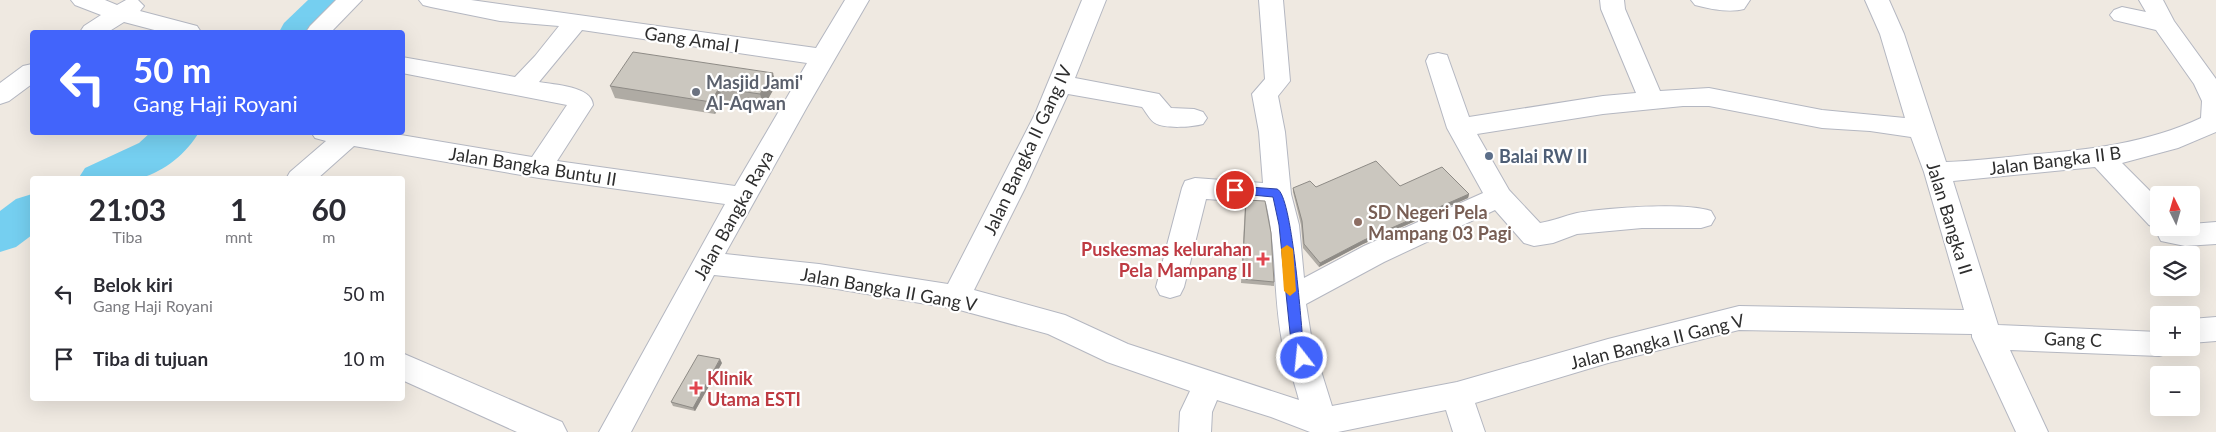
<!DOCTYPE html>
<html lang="id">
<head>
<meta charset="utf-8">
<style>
  :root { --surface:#fff; --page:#f2f2f3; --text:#2b2b33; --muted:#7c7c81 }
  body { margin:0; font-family:Lato,sans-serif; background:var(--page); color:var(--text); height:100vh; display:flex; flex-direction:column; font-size:19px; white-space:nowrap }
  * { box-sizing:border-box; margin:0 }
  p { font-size:16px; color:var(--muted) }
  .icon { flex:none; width:28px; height:28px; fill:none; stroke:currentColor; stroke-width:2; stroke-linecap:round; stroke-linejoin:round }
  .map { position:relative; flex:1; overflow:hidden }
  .panel { position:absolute; left:30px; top:176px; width:375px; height:225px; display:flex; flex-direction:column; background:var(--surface); border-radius:5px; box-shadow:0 5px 20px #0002 }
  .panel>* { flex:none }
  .hud { position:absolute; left:30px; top:30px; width:375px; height:105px; border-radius:5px; box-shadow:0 5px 20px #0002; background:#4264fb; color:#fff; overflow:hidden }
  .needle { width:32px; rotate:355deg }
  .buttons { position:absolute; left:2150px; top:186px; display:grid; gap:10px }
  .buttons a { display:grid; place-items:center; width:50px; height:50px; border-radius:5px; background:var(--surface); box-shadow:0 5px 20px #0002; font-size:25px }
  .pin { position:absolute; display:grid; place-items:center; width:42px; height:42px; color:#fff; margin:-21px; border:2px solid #fff; border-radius:50%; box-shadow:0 1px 5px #0007 }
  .me { position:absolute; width:55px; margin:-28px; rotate:344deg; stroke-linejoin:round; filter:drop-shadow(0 0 4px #0008) }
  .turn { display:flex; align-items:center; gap:18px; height:105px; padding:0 20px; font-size:22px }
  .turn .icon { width:65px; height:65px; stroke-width:2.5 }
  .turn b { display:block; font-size:35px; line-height:42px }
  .eta { display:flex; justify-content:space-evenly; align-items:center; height:85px; text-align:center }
  .eta b { font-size:30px; font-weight:700; line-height:35px }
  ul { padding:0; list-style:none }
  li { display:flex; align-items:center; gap:15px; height:65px; padding:0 20px }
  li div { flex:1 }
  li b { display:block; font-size:19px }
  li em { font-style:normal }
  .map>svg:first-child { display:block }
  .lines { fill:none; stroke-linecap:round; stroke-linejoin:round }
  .river { fill:#75cff0; fill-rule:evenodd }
  .minor-casing { stroke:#b4b7c1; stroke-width:2 }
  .minor { fill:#fff; fill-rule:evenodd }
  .wall { fill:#afaba4 }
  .shaded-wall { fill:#8e8b86 }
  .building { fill:#cbc7bf; stroke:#8e8b86 }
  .route { fill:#4264fb; stroke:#2b41a3 }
  .slow { fill:#f59e0b }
  .worship-dot { fill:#6b7280; stroke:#fff; stroke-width:2 }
  .service-dot { fill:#5c6f8a; stroke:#fff; stroke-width:2 }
  .education-dot { fill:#8d6e63; stroke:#fff; stroke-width:2 }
  .health-dot { fill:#e0444e; stroke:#fff; stroke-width:2 }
  .labels { text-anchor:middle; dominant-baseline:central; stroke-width:4.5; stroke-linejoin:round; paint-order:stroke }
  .street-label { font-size:18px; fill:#2e2e2e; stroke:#fff }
  .worship-label { font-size:18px; font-weight:bold; fill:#5b616d; stroke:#fff; text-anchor:start }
  .service-label { font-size:18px; font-weight:bold; fill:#4e5e75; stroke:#fff; text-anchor:start }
  .education-label { font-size:18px; font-weight:bold; fill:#785e54; stroke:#fff; text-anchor:start }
  .health-label { font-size:18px; font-weight:bold; fill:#be3a42; stroke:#fff; text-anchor:end }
</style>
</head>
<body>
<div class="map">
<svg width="2216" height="432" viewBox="0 0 2216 432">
  <rect width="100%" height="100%" fill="#efe9e1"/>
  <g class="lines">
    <g class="river">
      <polygon points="308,0 349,0 320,32 279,32 284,23"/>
      <path d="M 151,132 L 199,132 C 187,153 165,171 141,178 C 128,182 94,179 78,179 L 85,168 L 139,143 Z"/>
      <polygon points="32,194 32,235 16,247 0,252 0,211 16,199"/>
    </g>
    <g class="minor-casing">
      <g id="minor">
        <polygon points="71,0 105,0 117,5 126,0 138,0 144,6 140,11 197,26 201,32 162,32 124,22 108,32 80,32 84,26 101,15 75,5"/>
        <polygon points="336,0 362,0 331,32 306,32 310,26"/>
        <path d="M 419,0 L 471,0 L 816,48 L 845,0 L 869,0 L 807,107 L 725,254 L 819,264 L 948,284 L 1035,114 L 1082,0 L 1106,0 L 1075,78 L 1159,94 L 1171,108 L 1194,109 L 1203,112 L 1207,118 L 1203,124 C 1193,127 1164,129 1155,123 C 1150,120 1146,112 1142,107 L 1068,94 L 1025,188 L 974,290 L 1065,315 L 1128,344 L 1299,400 C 1294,380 1286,360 1282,341 C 1273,295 1277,248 1266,203 L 1206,199 L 1184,287 L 1180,295 L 1170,298 L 1160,295 L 1156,287 L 1182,188 L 1185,181 L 1195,178 L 1263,183 L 1259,132 L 1252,94 L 1265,79 L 1259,0 L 1283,0 L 1290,81 L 1278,96 L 1285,132 L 1291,194 L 1299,225 L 1304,278 L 1364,246 L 1483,193 L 1447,128 L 1426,61 L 1429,55 L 1438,53 L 1447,55 L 1469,117 L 1603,96 L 1636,93 L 1601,9 L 1600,0 L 1624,0 L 1625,9 L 1660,91 L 1709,88 L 1822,110 L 1905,118 L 1880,34 L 1865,0 L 1889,0 L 1904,34 L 1946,162 C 1973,161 2000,158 2026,155 C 2086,150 2146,144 2201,118 L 2202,101 L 2194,84 L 2156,30 L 2114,20 L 2110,15 L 2114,10 L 2122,7 L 2146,12 L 2139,0 L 2163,0 L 2174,21 L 2216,79 L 2216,132 L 2178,148 L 2122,163 L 2159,200 L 2159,228 L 2191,228 L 2191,224 L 2216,222 L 2216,244 L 2185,246 L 2161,241 L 2154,227 L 2149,225 L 2095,167 L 1953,181 L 1998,325 L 2159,332 L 2159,348 L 2172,348 L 2170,353 L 2159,356 L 2010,350 L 2048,432 L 2016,432 L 1972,337 L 1972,334 L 1739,330 L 1608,363 L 1475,403 L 1485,432 L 1453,432 L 1446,410 L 1338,432 L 1310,432 L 1271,417 L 1217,400 L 1212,412 L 1211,432 L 1179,432 L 1180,412 L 1190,391 L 1107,362 L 1048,334 L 956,309 L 819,286 L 714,275 L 631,432 L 599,432 L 725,204 L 539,178 L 354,146 L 317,179 L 286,179 L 290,172 L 326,141 L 315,138 L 311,132 L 383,132 L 532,157 L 567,105 L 402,73 L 402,57 L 515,77 L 535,56 L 559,26 L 500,21 L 431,7 L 423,5 ZM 582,30 L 807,63 L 735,186 L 557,161 L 593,105 C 592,86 554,85 539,82 ZM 1683,106 L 1709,106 L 1822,128 L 1870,131 L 1911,137 L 1924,172 L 1964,310 L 1739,306 L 1608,339 L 1457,382 L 1332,406 L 1312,342 L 1306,304 L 1384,262 L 1495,210 L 1524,243 L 1534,246 L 1553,243 L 1577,234 L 1642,228 L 1701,228 L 1711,225 L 1715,218 L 1711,211 C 1683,202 1607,208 1577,213 C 1564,216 1553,221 1540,223 L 1509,190 L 1477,134 L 1603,114 Z"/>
        <path d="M 1691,0 L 1750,0 L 1744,9 C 1729,13 1710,9 1695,5 Z"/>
        <polygon points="32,64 32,84 9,101 0,104 0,83 23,66"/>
        <polygon points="2216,317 2216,341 2191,343 2191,319"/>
        <polygon points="402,353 562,422 567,432 517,432 402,380"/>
      </g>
    </g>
    <use href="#minor" class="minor"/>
  </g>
  <g class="wall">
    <polygon points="776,85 764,106 723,100 715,114 615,98 610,86"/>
    <polygon points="1400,186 1469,194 1468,198 1363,244 1319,267 1303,248 1301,225 1293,192 1293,188"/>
    <polygon points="1245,204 1274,282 1274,286 1241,283"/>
    <polygon points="722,363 695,411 673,406 671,402"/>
  </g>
  <g class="shaded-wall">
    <polygon points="773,73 776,85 764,106 760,94"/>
    <polygon points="719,88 723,100 715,114 711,102"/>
    <polygon points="1469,194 1468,198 1363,244 1319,267 1320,263 1364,240"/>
    <polygon points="720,359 722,363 695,411 693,408"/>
  </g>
  <g class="building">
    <polygon points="633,52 773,73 760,94 719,88 711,102 610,86"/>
    <polygon points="1376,161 1400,186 1442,167 1469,194 1364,240 1320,263 1304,244 1302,221 1293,188 1310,181 1316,187"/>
    <polygon points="1246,200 1265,201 1271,233 1274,282 1242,279"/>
    <polygon points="698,355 720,359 693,408 671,402"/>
  </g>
  <path class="route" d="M 1235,186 L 1277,189 C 1292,194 1301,322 1303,342 L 1309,358 L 1307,362 L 1298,362 L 1291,342 L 1279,225 L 1273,197 L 1231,193 L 1230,190 L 1231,188 Z"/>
  <polygon class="slow" points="1287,245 1293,249 1296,291 1290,296 1284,291 1281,249"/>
  <circle class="worship-dot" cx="696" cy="92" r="5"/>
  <circle class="service-dot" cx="1489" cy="156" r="5"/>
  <circle class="education-dot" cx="1358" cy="222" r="5"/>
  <g class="health-dot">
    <path d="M1260.5 251.5h5v5h5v5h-5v5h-5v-5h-5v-5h5z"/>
    <path d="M693.5 380.5h5v5h5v5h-5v5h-5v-5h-5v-5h5z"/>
  </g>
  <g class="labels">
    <g class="street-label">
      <text transform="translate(692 39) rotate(8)">Gang Amal I</text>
      <text transform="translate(1027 150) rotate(-65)">Jalan Bangka II Gang IV</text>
      <text transform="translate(2055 160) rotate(-7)">Jalan Bangka II B</text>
      <text transform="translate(533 166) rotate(9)">Jalan Bangka Buntu II</text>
      <text transform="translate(733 215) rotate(-61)">Jalan Bangka Raya</text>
      <text transform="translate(1950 218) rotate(73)">Jalan Bangka II</text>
      <text transform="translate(889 289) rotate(10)">Jalan Bangka II Gang V</text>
      <text transform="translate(2073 339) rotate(2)">Gang C</text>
      <text transform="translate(1657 341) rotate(-14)">Jalan Bangka II Gang V</text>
    </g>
    <g class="worship-label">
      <text x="706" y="82">Masjid Jami'<tspan x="706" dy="21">Al-Aqwan</tspan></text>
    </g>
    <g class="service-label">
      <text x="1499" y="156">Balai RW II</text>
    </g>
    <g class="education-label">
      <text x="1368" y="212">SD Negeri Pela<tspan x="1368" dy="21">Mampang 03 Pagi</tspan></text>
    </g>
    <g class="health-label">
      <text x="1252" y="249">Puskesmas kelurahan<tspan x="1252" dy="21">Pela Mampang II</tspan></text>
      <text x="707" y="378" text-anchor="start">Klinik<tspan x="707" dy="21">Utama ESTI</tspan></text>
    </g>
  </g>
</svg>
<div class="buttons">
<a><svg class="needle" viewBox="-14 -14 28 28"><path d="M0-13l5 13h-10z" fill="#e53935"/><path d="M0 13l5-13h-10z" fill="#7c7c81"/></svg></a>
<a><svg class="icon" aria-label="layers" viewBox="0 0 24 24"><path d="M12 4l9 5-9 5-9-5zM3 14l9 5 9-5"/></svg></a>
<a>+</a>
<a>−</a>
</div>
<div class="pin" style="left:1235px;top:190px;background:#d93025"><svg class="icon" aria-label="arrive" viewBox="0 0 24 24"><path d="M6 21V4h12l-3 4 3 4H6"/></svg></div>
<svg class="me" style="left:1302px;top:358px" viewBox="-20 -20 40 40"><circle r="17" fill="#4264fb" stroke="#fff" stroke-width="3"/><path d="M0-11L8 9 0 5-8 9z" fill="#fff"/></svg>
<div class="hud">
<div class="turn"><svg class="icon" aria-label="left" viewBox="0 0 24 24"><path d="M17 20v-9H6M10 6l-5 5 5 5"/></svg><div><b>50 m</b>Gang Haji Royani</div></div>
</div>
<section class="panel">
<div class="eta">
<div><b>21:03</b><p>Tiba</p></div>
<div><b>1</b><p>mnt</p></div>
<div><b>60</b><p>m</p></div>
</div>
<ul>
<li><svg class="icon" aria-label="left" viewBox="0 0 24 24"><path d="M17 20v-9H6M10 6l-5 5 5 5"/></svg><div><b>Belok kiri</b><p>Gang Haji Royani</p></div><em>50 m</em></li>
<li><svg class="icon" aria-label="arrive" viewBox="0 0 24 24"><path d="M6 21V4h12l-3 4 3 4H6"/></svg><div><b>Tiba di tujuan</b></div><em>10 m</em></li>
</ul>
</section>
</div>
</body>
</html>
